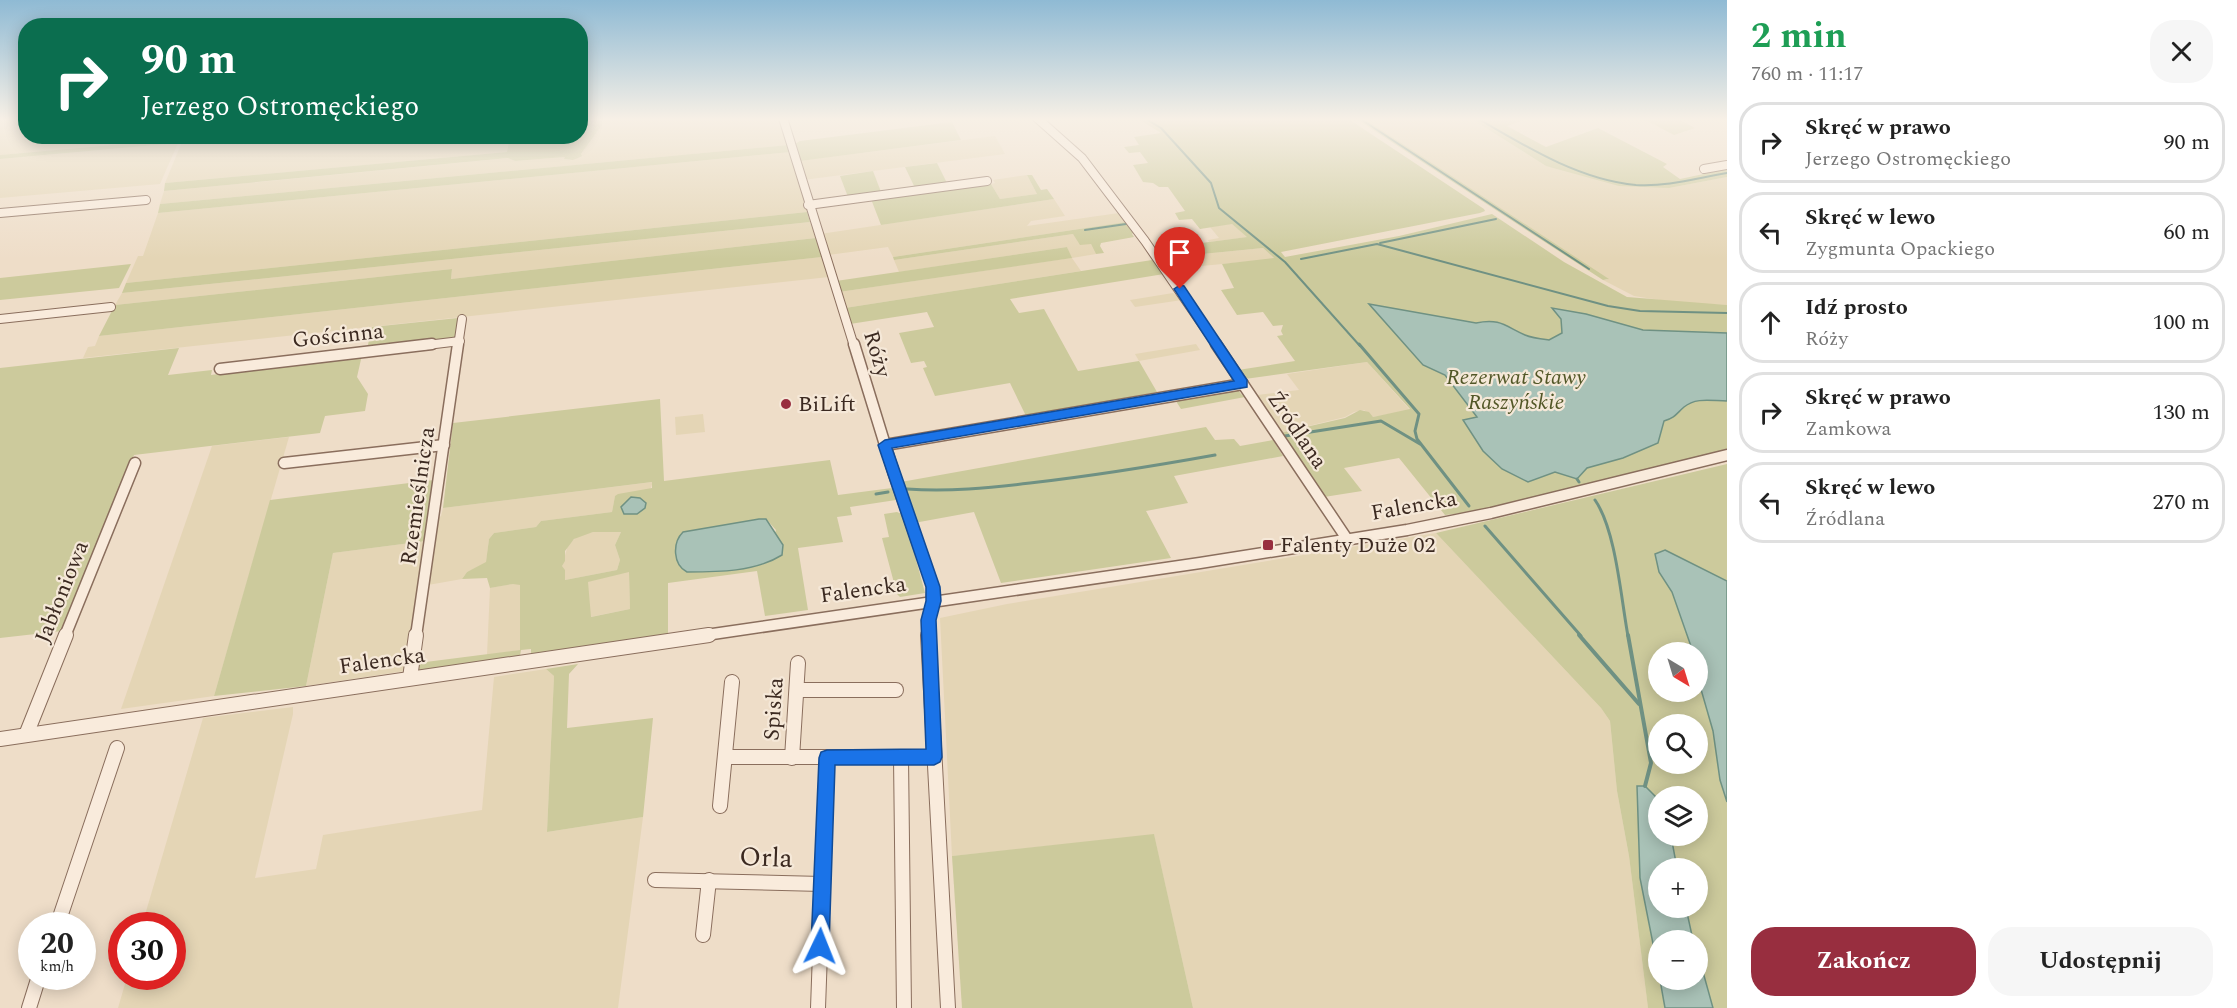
<!DOCTYPE html>
<html lang="pl">
<head>
<meta charset="utf-8">
<style>
  :root { --surface:#fff; --page:#f6f6f6; --text:#222; --muted:#767676; --line:#e0e0e0; --accent:#982e3f }
  body { margin:0; font-family:Spectral,serif; background:var(--page); color:var(--text); height:100vh; display:flex; flex-direction:column; font-size:22px; white-space:nowrap }
  * { box-sizing:border-box; margin:0 }
  p { font-size:20px; color:var(--muted) }
  .icon { flex:none; width:33px; height:33px; fill:none; stroke:currentColor; stroke-width:2; stroke-linecap:round; stroke-linejoin:round }
  .map { position:relative; flex:1; overflow:hidden }
  .drawer { display:flex; flex-direction:column; background:var(--surface); width:510px }
  .drawer>* { flex:none }
  .guide { position:absolute; left:18px; top:18px; width:570px; height:126px; border-radius:24px; box-shadow:0 3px 15px #0003; background:#0b6e4f; color:#fff; overflow:hidden }
  .needle { width:39px; rotate:142deg }
  .controls { position:absolute; left:1648px; top:642px; display:grid; gap:12px }
  .controls a { display:grid; place-items:center; width:60px; height:60px; border-radius:50%; background:var(--surface); box-shadow:0 3px 15px #0003; font-size:30px }
  .speed { position:absolute; left:18px; top:912px; display:flex; gap:12px; font-size:30px; font-weight:700; text-align:center }
  .speed>* { display:grid; place-content:center; width:78px; height:78px; border-radius:50%; background:var(--surface); box-shadow:0 3px 15px #0003; line-height:1 }
  .speed small { font-size:15px; font-weight:400 }
  .speed .limit { border:9px solid #d22; background:#fff; color:#111 }
  .pin { position:absolute; display:grid; place-items:center; width:51px; height:51px; color:#fff; margin:-62px -26px; border-radius:50% 50% 50% 0; rotate:-45deg; box-shadow:0 0 6px #0007 }
  .pin .icon { rotate:45deg }
  .me { position:absolute; width:66px; margin:-33px; rotate:2deg; stroke-linejoin:round; filter:drop-shadow(0 0 4px #0008) }
  .turn { display:flex; align-items:center; gap:21px; height:126px; padding:0 24px; font-size:27px }
  .turn .icon { width:78px; height:78px; stroke-width:2.5 }
  .turn b { display:block; font-size:42px; line-height:51px }
  .round { display:grid; place-items:center; flex:none; width:63px; height:63px; border-radius:24px; background:var(--page) }
  .headline { display:flex; align-items:center; justify-content:space-between; height:102px; padding:0 24px }
  h1 { font-size:36px; font-weight:700; line-height:45px; color:#1e9e55 }
  .button { display:flex; gap:12px; margin-top:auto; padding:12px 24px }
  .button a { flex:1; height:69px; border-radius:24px; background:var(--accent); color:#fff; font-size:24px; font-weight:700; line-height:69px; text-align:center }
  .button a+a { background:var(--page); color:var(--text) }
  ul { padding:0; list-style:none }
  li { display:flex; align-items:center; gap:18px; height:81px; margin:0 12px 9px; padding:0 12px; border:3px solid var(--line); border-radius:24px }
  li div { flex:1 }
  li b { display:block; font-size:22px }
  li em { font-style:normal }
  main { display:flex; flex:1; min-height:0 }
  .map>svg:first-child { display:block }
  .farmland { fill:#e4d5b5 }
  .green { fill:#ccca9c; fill-rule:evenodd }
  .water { fill:#a9c2b7; stroke:#6f9183; stroke-width:1.5 }
  .lines { fill:none; stroke-linecap:round; stroke-linejoin:round }
  .stream-far2 { stroke:#6f9183; stroke-width:2 }
  .stream-far1 { stroke:#6f9183; stroke-width:3 }
  .stream { stroke:#6f9183; stroke-width:4 }
  .minor-far2-casing { stroke:#8a6e5d; stroke-width:10 }
  .minor-far1-casing { stroke:#8a6e5d; stroke-width:13 }
  .minor-casing { stroke:#8a6e5d; stroke-width:16 }
  .minor-far2 { stroke:#f9ebdc; stroke-width:8 }
  .minor-far1 { stroke:#f9ebdc; stroke-width:10 }
  .minor { stroke:#f9ebdc; stroke-width:14 }
  .route { fill:#1a73e8; stroke:#114b97; stroke-width:1.5 }
  .poi-dot { fill:#982e3f; stroke:#f5e8d8; stroke-width:2 }
  .labels { text-anchor:middle; dominant-baseline:central; stroke-width:4.5; stroke-linejoin:round; paint-order:stroke }
  .street-label { font-size:22px; fill:#3b2920; stroke:#f5e8d8 }
  .park-label { font-size:22px; font-style:italic; fill:#525727; stroke:#f5e8d8 }
  .poi-label { font-size:22px; fill:#3b2920; stroke:#f5e8d8; text-anchor:start }
  .near-street-label { font-size:27px; fill:#3b2920; stroke:#f5e8d8 }
</style>
</head>
<body>
<main>
<div class="map">
<svg width="1727" height="1008" viewBox="0 0 1727 1008">
  <rect width="100%" height="100%" fill="#eeddc8"/>
  <g class="farmland">
    <polygon points="0,118 25,118 26,136 181,137 179,139 0,155"/>
    <polygon points="607,118 780,118 788,145 160,204 164,191 509,158 515,161 565,157 565,159 573,160 581,154"/>
    <polygon points="1363,118 1470,118 1546,166 1669,188 1727,177 1727,305 1679,303 1634,296 1603,280 1608,280"/>
    <polygon points="250,136 510,137 508,152 165,183 182,142"/>
    <polygon points="995,136 1005,154 803,180 798,161"/>
    <polygon points="178,143 160,184 0,198 0,159"/>
    <polygon points="791,152 807,212 126,283 138,256 143,256 158,213"/>
    <polygon points="1027,175 1037,194 1000,199 991,184 995,183 993,180"/>
    <polygon points="1054,199 1065,216 1031,221 1027,226 1119,213 1126,222 893,257 888,247 828,255 820,234"/>
    <polygon points="810,222 816,238 451,279 452,269 115,305 122,293"/>
    <polygon points="1229,224 1232,224 1248,237 1209,242 1208,240 1219,238 1210,227"/>
    <polygon points="1073,234 1091,244 1096,254 1072,258 1081,271 845,308 839,292 1071,258 1067,247 899,272 894,260"/>
    <polygon points="1263,248 1275,259 1170,269 1162,258"/>
    <polygon points="822,257 829,277 83,358 88,347 95,346 99,336"/>
    <polygon points="1173,293 1182,300 1135,307 1130,300"/>
    <polygon points="1196,344 1200,350 1139,361 1135,354"/>
    <polygon points="1367,362 1410,410 1373,417 1364,410 1354,412 1345,417 1280,433 1257,395 1299,390 1287,374"/>
    <polygon points="703,414 705,432 676,435 675,417"/>
    <polygon points="289,437 214,696 121,709 212,446"/>
    <polygon points="653,482 650,490 615,496 612,512 541,521 536,527 494,533 489,539 486,563 467,572 462,579 428,585 437,519 441,516 443,508"/>
    <polygon points="593,532 621,532 615,545 620,560 617,570 565,580 562,566 568,545 579,535"/>
    <polygon points="1436,533 1601,708 1610,721 1617,791 1629,856 1648,1008 1193,1008 1154,835 952,856 940,618 1007,604"/>
    <polygon points="426,541 405,671 306,686 333,553"/>
    <polygon points="629,571 630,609 590,617 587,582"/>
    <polygon points="517,583 520,585 520,650 487,655 490,588"/>
    <polygon points="546,669 554,676 547,832 643,817 618,1008 118,1008 127,977 172,976 172,926 142,925 203,718 293,707 293,714 255,878 316,869 323,835 482,810 494,677"/>
  </g>
  <g class="green">
    <polygon points="581,118 607,118 581,154 582,156 573,160 564,159 565,157 515,161 508,158 164,191 165,183 507,152 510,137 580,136"/>
    <polygon points="1137,118 1347,118 1484,209 1485,211 1480,213 1281,252 1285,257 1399,236 1492,214 1564,262 1627,297 1727,305 1727,449 1472,512 1445,515 1399,458 1344,468 1362,491 1324,497 1280,433 1345,418 1360,410 1369,412 1373,417 1410,409 1367,362 1245,379 1238,370 1295,361 1277,336 1283,335 1281,331 1283,325 1273,326 1263,312 1237,315 1221,290 1234,288 1222,264 1274,258 1263,248 1162,258 1156,249 1247,237 1232,224 1200,229 1192,219 1179,220 1175,213 1185,211 1168,187 1159,187 1153,183 1143,182 1133,165 1148,163 1140,152 1129,153 1124,147 1139,145 1134,137 1161,133"/>
    <polygon points="1355,118 1363,118 1609,279 1603,280"/>
    <polygon points="1470,118 1529,118 1507,126 1546,147 1598,128 1667,164 1663,167 1680,179 1727,169 1727,177 1669,188 1619,186 1546,166"/>
    <polygon points="1642,118 1676,118 1695,128 1674,135"/>
    <polygon points="952,122 961,140 800,161 795,144 800,141"/>
    <polygon points="179,139 178,143 0,159 0,155"/>
    <polygon points="788,145 791,152 158,213 160,204"/>
    <polygon points="937,163 947,183 915,188 905,167"/>
    <polygon points="873,171 881,192 848,197 840,176"/>
    <polygon points="1027,175 1032,175 1041,190 1047,189 1054,199 881,225 871,199 991,184 1000,199 1037,194"/>
    <polygon points="807,212 810,222 122,293 126,283"/>
    <polygon points="1126,222 1134,232 1132,234 1134,237 1101,243 1100,246 1104,253 1096,254 1091,244 1080,245 1073,234 894,260 893,257"/>
    <polygon points="816,238 822,257 99,336 115,305 452,269 451,279"/>
    <polygon points="1067,247 1072,258 839,292 836,281"/>
    <polygon points="1152,260 1164,274 1010,299 1019,313 1044,309 1078,371 1139,361 1157,392 1026,416 1010,383 935,396 923,368 927,367 924,361 911,363 899,333 934,327 927,312 850,324 845,308"/>
    <polygon points="131,264 119,288 0,300 0,278"/>
    <polygon points="458,318 455,339 367,349 372,327"/>
    <polygon points="179,348 168,375 212,370 211,375 362,355 357,377 368,394 365,411 325,416 320,433 134,455 62,631 0,638 0,368"/>
    <polygon points="1236,387 1241,394 1245,397 1181,409 1174,398"/>
    <path d="M 660,399 L 664,481 L 830,460 L 838,495 L 892,488 L 896,500 L 850,507 L 852,515 L 837,517 L 843,542 L 798,548 L 808,610 L 765,616 L 757,571 L 668,583 L 668,635 L 531,655 L 531,649 L 521,650 L 520,656 L 417,671 L 418,663 L 520,650 L 520,585 L 513,584 L 490,588 L 487,578 L 462,579 L 467,572 L 486,562 L 489,539 L 494,533 L 536,527 L 541,521 L 612,512 L 615,496 L 618,494 L 652,488 L 652,482 L 443,508 L 453,423 ZM 759,519 L 767,520 L 776,530 L 765,564 L 709,572 L 676,545 L 683,532 ZM 593,532 L 621,532 L 615,545 L 620,560 L 617,570 L 565,580 L 565,570 L 562,566 L 565,561 L 565,551 L 574,539 ZM 629,572 L 630,609 L 591,617 L 588,582 Z"/>
    <polygon points="1206,427 1215,440 1234,439 1240,446 1273,440 1283,456 1174,476 1188,503 1146,511 1171,558 1001,583 974,512 914,523 901,482"/>
    <path d="M 1727,464 L 1727,1008 L 1700,1008 L 1698,940 L 1686,940 L 1678,908 L 1698,908 L 1698,868 L 1669,868 L 1661,836 L 1698,836 L 1698,796 L 1659,796 L 1659,825 L 1645,786 L 1637,786 L 1640,877 L 1665,1008 L 1648,1008 L 1629,856 L 1617,791 L 1610,721 L 1601,708 L 1436,533 ZM 1659,652 L 1698,652 L 1698,692 L 1659,692 ZM 1659,724 L 1698,724 L 1698,764 L 1659,764 Z"/>
    <polygon points="434,480 426,541 333,553 306,686 214,696 270,500"/>
    <polygon points="897,512 904,515 925,593 900,597 897,594 882,538 889,537 884,514"/>
    <polygon points="578,664 569,674 567,728 653,718 643,817 547,832 554,676 546,669"/>
    <polygon points="1154,834 1193,1008 962,1008 952,856"/>
  </g>
  <g class="water">
    <path d="M 1369,304 L 1476,323 C 1500,318 1505,326 1525,335 C 1532,338 1541,339 1549,340 L 1562,333 L 1561,319 L 1552,308 L 1586,314 L 1643,330 L 1727,333 L 1727,401 C 1712,401 1696,397 1684,407 C 1676,414 1676,417 1664,421 L 1658,443 L 1623,458 L 1587,468 L 1577,479 L 1555,472 L 1528,482 L 1502,469 L 1483,451 L 1463,420 L 1477,417 L 1445,375 L 1423,365 Z"/>
    <polygon points="631,497 640,498 646,503 645,508 637,514 624,514 621,507"/>
    <path d="M 759,519 L 766,519 L 783,545 L 782,555 C 755,572 718,572 687,572 C 673,565 672,543 683,532 Z"/>
    <polygon points="1665,550 1727,581 1727,802 1720,780 1713,731 1698,679 1698,652 1693,652 1672,592 1659,572 1655,554"/>
    <polygon points="1637,786 1645,786 1659,800 1659,836 1671,836 1677,868 1659,868 1659,908 1686,908 1693,940 1659,940 1659,974 1640,878"/>
    <polygon points="1698,954 1713,1008 1665,1008 1660,980 1698,980"/>
  </g>
  <g class="lines">
    <g class="stream-far2">
      <polyline points="1144,118 1161,128 1211,183 1219,208 1285,262 1360,346"/>
      <polyline points="1359,118 1589,269"/>
      <path d="M 1477,118 C 1525,146 1579,180 1636,185 C 1667,187 1697,178 1727,173"/>
      <polyline points="1085,230 1126,224"/>
      <polyline points="1380,243 1496,219"/>
      <polyline points="1301,259 1377,244 1608,306 1640,311 1727,313"/>
    </g>
    <g class="stream-far1">
      <polyline points="1359,344 1419,414 1415,431 1417,439 1469,506"/>
      <polyline points="1285,436 1381,421 1420,444"/>
      <polyline points="1577,479 1579,482"/>
      <path d="M 907,489 C 948,492 989,488 1030,483 C 1092,476 1154,466 1215,455"/>
      <polyline points="876,494 888,492"/>
      <path d="M 1595,500 C 1616,530 1621,599 1628,636"/>
      <polyline points="1485,526 1581,636"/>
    </g>
    <g class="stream">
      <polyline points="1579,635 1639,704"/>
      <polyline points="1628,635 1651,763 1645,786"/>
    </g>
    <g class="minor-far2-casing">
      <g id="minor-far2">
        <polyline points="783,118 854,346"/>
        <polyline points="1037,118 1082,158 1145,241 1217,346"/>
        <polyline points="1704,169 1727,165"/>
        <polyline points="808,205 987,181"/>
        <polyline points="0,213 146,200"/>
        <polyline points="0,319 111,307"/>
        <polyline points="419,346 460,341"/>
        <polyline points="458,346 462,319"/>
      </g>
    </g>
    <g class="minor-far1-casing">
      <g id="minor-far1">
        <polyline points="854,344 894,474 933,587 928,636"/>
        <polyline points="1216,344 1347,539"/>
        <polyline points="220,369 432,344"/>
        <polyline points="885,445 1243,384"/>
        <polyline points="284,463 444,445"/>
        <polyline points="65,636 135,463"/>
        <polyline points="416,636 458,344"/>
        <polyline points="699,636 1200,563 1407,530 1491,513 1727,455"/>
      </g>
    </g>
    <g class="minor-casing">
      <g id="minor">
        <polyline points="928,635 948,1008"/>
        <polyline points="410,678 416,635"/>
        <polyline points="797,690 896,690"/>
        <polyline points="26,735 66,635"/>
        <polyline points="0,739 709,635"/>
        <polyline points="725,757 934,757"/>
        <polyline points="792,758 798,663"/>
        <polyline points="901,758 904,1008"/>
        <polyline points="720,806 732,682"/>
        <polyline points="655,880 822,884"/>
        <polyline points="57,926 117,748"/>
        <polyline points="703,935 709,880"/>
        <polyline points="29,1008 39,976"/>
        <polyline points="818,1008 827,758"/>
      </g>
    </g>
    <use href="#minor-far2" class="minor-far2"/>
    <use href="#minor-far1" class="minor-far1"/>
    <use href="#minor" class="minor"/>
  </g>
  <linearGradient id="sky" x2="0" y2="1"><stop stop-color="#8fbad4"/><stop offset="0.46" stop-color="#f7f0e6"/><stop offset="1" stop-color="#f7f0e6" stop-opacity="0"/></linearGradient>
  <rect width="1727" height="259" fill="url(#sky)"/>
  <polygon class="route" points="1180,285 1184,286 1247,380 1247,387 892,448 940,587 941,601 936,620 942,757 940,762 934,765 835,765 829,946 827,952 820,955 813,952 811,946 819,758 821,752 827,750 926,749 921,620 926,601 926,587 878,445 885,440 1234,381 1174,289"/>
  <g class="poi-dot">
    <circle cx="786" cy="404" r="6"/>
    <rect x="1262" y="539" width="12" height="12" rx="3"/>
  </g>
  <g class="labels">
    <g class="street-label">
      <text transform="translate(338 336) rotate(-6)">Gościnna</text>
      <text transform="translate(877 354) rotate(73)">Róży</text>
      <text transform="translate(1297 430) rotate(56)">Źródlana</text>
      <text transform="translate(418 496) rotate(-82)">Rzemieślnicza</text>
      <text transform="translate(1414 506) rotate(-10)">Falencka</text>
      <text transform="translate(863 590) rotate(-8)">Falencka</text>
      <text transform="translate(62 592) rotate(-68)">Jabłoniowa</text>
      <text transform="translate(382 661) rotate(-8)">Falencka</text>
      <text transform="translate(774 709) rotate(-86)">Spiska</text>
    </g>
    <g class="park-label">
      <text x="1516" y="377">Rezerwat Stawy<tspan x="1516" dy="25">Raszyńskie</tspan></text>
    </g>
    <g class="poi-label">
      <text x="798" y="404">BiLift</text>
      <text x="1280" y="545">Falenty Duże 02</text>
    </g>
    <g class="near-street-label">
      <text transform="translate(766 858) rotate(2)">Orla</text>
    </g>
  </g>
</svg>
<div class="controls">
<a><svg class="needle" viewBox="-14 -14 28 28"><path d="M0-13l5 13h-10z" fill="#e53935"/><path d="M0 13l5-13h-10z" fill="#767676"/></svg></a>
<a><svg class="icon" aria-label="search" viewBox="0 0 24 24"><circle cx="10" cy="10" r="6"/><path d="M15 15l6 6"/></svg></a>
<a><svg class="icon" aria-label="layers" viewBox="0 0 24 24"><path d="M12 4l9 5-9 5-9-5zM3 14l9 5 9-5"/></svg></a>
<a>+</a>
<a>−</a>
</div>
<div class="speed"><div>20<small>km/h</small></div><div class="limit">30</div></div>
<div class="pin" style="left:1180px;top:289px;background:#d93025"><svg class="icon" aria-label="arrive" viewBox="0 0 24 24"><path d="M6 21V4h12l-3 4 3 4H6"/></svg></div>
<svg class="me" style="left:820px;top:946px" viewBox="-20 -20 40 40"><path d="M0-17L14 15 0 8-14 15z" fill="#1a73e8" stroke="#fff" stroke-width="4"/></svg>
<div class="guide">
<div class="turn"><svg class="icon" aria-label="right" viewBox="0 0 24 24"><path d="M7 20v-9h11M14 6l5 5-5 5"/></svg><div><b>90 m</b>Jerzego Ostromęckiego</div></div>
</div>
</div>
<section class="drawer">
<div class="headline"><div><h1>2 min</h1><p>760 m · 11:17</p></div><a class="round"><svg class="icon" aria-label="close" viewBox="0 0 24 24"><path d="M6 6l12 12M18 6L6 18"/></svg></a></div>
<ul>
<li><svg class="icon" aria-label="right" viewBox="0 0 24 24"><path d="M7 20v-9h11M14 6l5 5-5 5"/></svg><div><b>Skręć w prawo</b><p>Jerzego Ostromęckiego</p></div><em>90 m</em></li>
<li><svg class="icon" aria-label="left" viewBox="0 0 24 24"><path d="M17 20v-9H6M10 6l-5 5 5 5"/></svg><div><b>Skręć w lewo</b><p>Zygmunta Opackiego</p></div><em>60 m</em></li>
<li><svg class="icon" aria-label="ahead" viewBox="0 0 24 24"><path d="M12 20V5M6 11l6-6 6 6"/></svg><div><b>Idź prosto</b><p>Róży</p></div><em>100 m</em></li>
<li><svg class="icon" aria-label="right" viewBox="0 0 24 24"><path d="M7 20v-9h11M14 6l5 5-5 5"/></svg><div><b>Skręć w prawo</b><p>Zamkowa</p></div><em>130 m</em></li>
<li><svg class="icon" aria-label="left" viewBox="0 0 24 24"><path d="M17 20v-9H6M10 6l-5 5 5 5"/></svg><div><b>Skręć w lewo</b><p>Źródlana</p></div><em>270 m</em></li>
</ul>
<div class="button"><a>Zakończ</a><a>Udostępnij</a></div>
</section>
</main>
</body>
</html>
